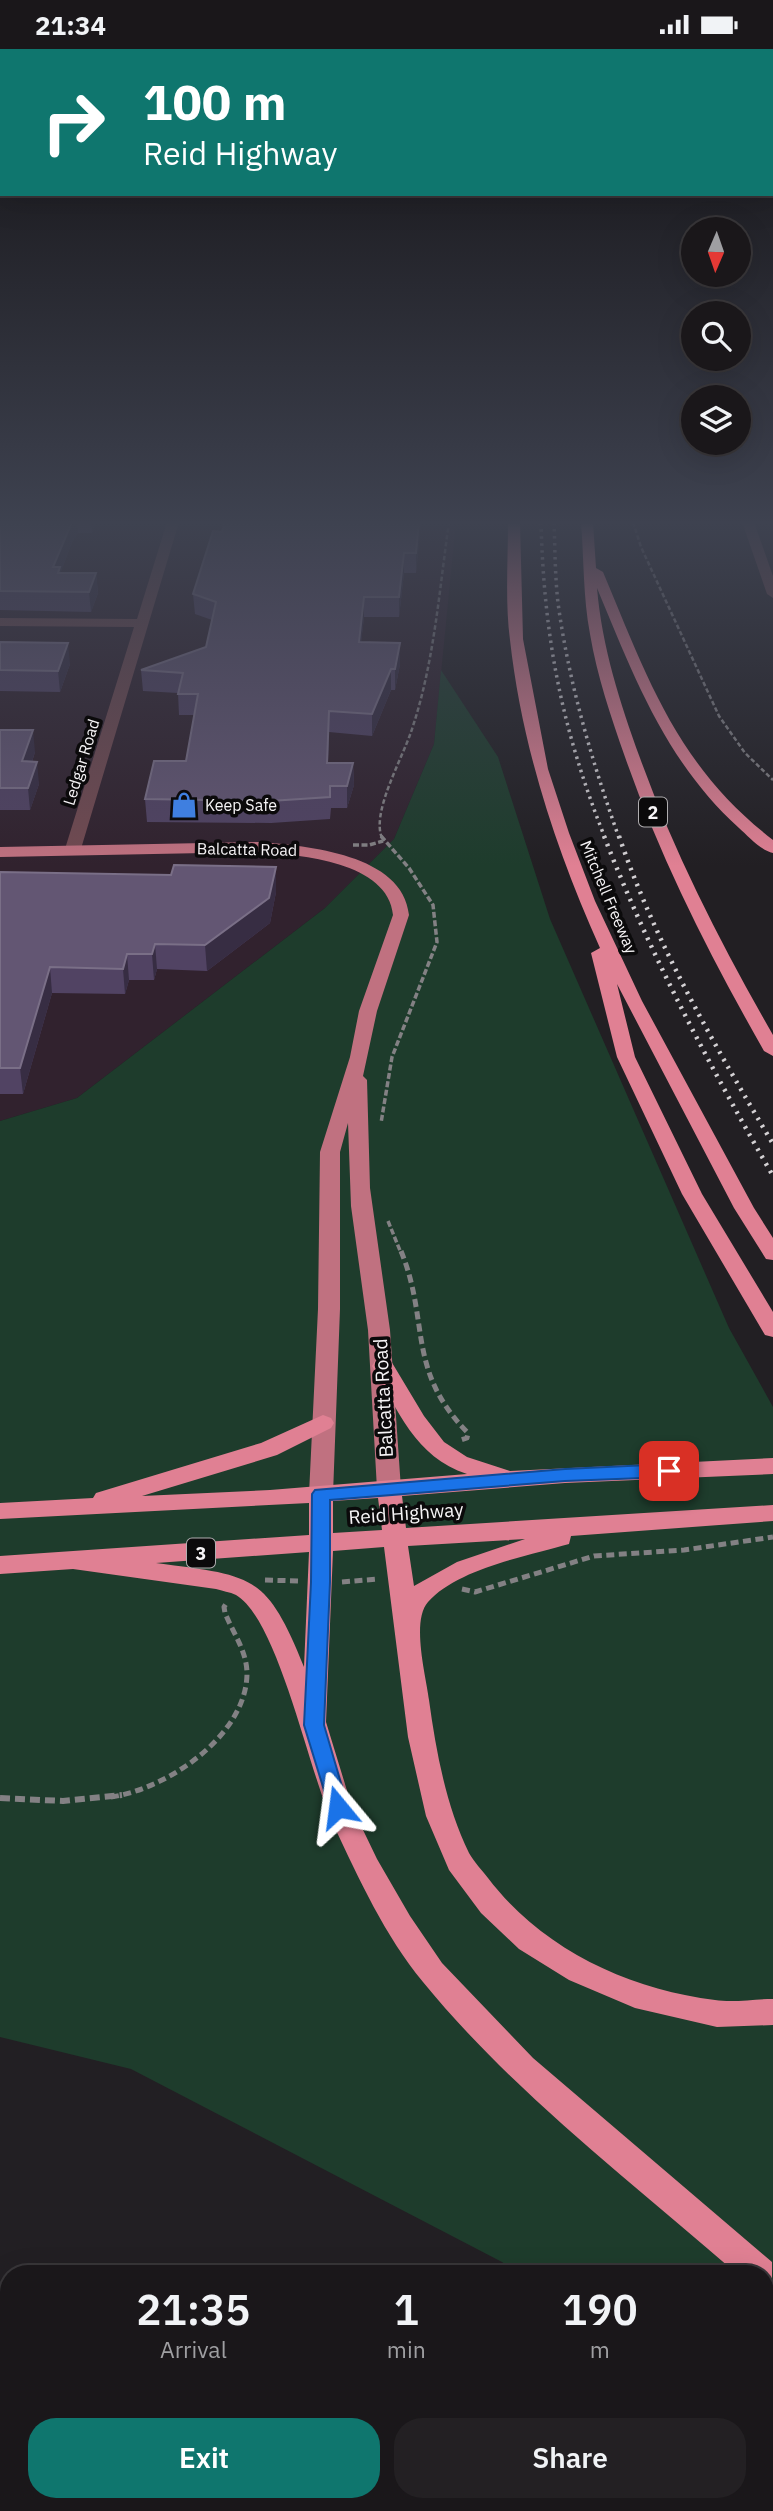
<!DOCTYPE html>
<html lang="en">
<head>
<meta charset="utf-8">
<style>
  :root { --surface:#1a171a; --page:#232023; --text:#f1f3f6; --muted:#9f9fa2; --line:#383639; --accent:#0f766e }
  body { margin:0; font-family:"IBM Plex Sans",sans-serif; background:var(--page); color:var(--text); height:100vh; display:flex; flex-direction:column; font-size:26px; white-space:nowrap }
  * { box-sizing:border-box; margin:0 }
  p { font-size:23px; color:var(--muted) }
  .icon { flex:none; width:38px; height:38px; fill:none; stroke:currentColor; stroke-width:2; stroke-linecap:round; stroke-linejoin:round }
  .map { position:relative; flex:1; overflow:hidden }
  .details { position:absolute; left:0px; top:2216px; width:774px; height:247px; display:flex; flex-direction:column; background:var(--surface); border-radius:28px 28px 0 0; box-shadow:0 7px 28px #0002,0 0 0 2px var(--line) }
  .details>* { flex:none }
  .top-card { position:absolute; left:0px; top:0px; width:774px; height:147px; box-shadow:0 7px 28px #0002,0 0 0 2px var(--line); background:#0f766e; color:#fff; overflow:hidden }
  .needle { width:46px; rotate:182deg }
  .tools { position:absolute; left:681px; top:168px; display:grid; gap:14px }
  .tools a { display:grid; place-items:center; width:70px; height:70px; border-radius:50%; background:var(--surface); box-shadow:0 7px 28px #0002,0 0 0 2px var(--line); font-size:35px }
  .pin { position:absolute; display:grid; place-items:center; width:60px; height:60px; color:#fff; margin:-30px; border-radius:14px; box-shadow:0 4px 10px #0006 }
  .me { position:absolute; width:77px; margin:-38px; rotate:344deg; stroke-linejoin:round; filter:drop-shadow(0 0 5px #0008) }
  .turn { display:flex; align-items:center; gap:24px; height:147px; padding:0 28px; font-size:32px }
  .turn .icon { width:91px; height:91px; stroke-width:2.5 }
  .turn b { display:block; font-size:49px; line-height:60px }
  .eta { display:flex; justify-content:space-evenly; align-items:center; height:119px; text-align:center }
  .eta b { font-size:42px; font-weight:600; line-height:49px }
  .primary-button { display:flex; gap:14px; margin-top:auto; padding:14px 28px }
  .primary-button a { flex:1; height:80px; border-radius:28px; background:var(--accent); color:#fff; font-size:28px; font-weight:600; line-height:80px; text-align:center }
  .primary-button a+a { background:var(--page); color:var(--text) }
  .status { display:flex; justify-content:space-between; align-items:center; height:49px; padding:0 35px; background:var(--surface); direction:ltr }
  .status svg { height:19px; fill:currentColor }
  .map>svg:first-child { display:block }
  .industrial { fill:#31222e }
  .green { fill:#1e3c2c }
  .lines { fill:none; stroke-linecap:round; stroke-linejoin:round }
  .path-far3 { stroke:#838184; stroke-width:2.5; stroke-dasharray:4.5 2.5; stroke-linecap:butt }
  .path-far2 { stroke:#838184; stroke-width:3.5; stroke-dasharray:6 2.5; stroke-linecap:butt }
  .path-far1 { stroke:#838184; stroke-width:5; stroke-dasharray:8 4.5; stroke-linecap:butt }
  .path { stroke:#838184; stroke-width:6; stroke-dasharray:10 5; stroke-linecap:butt }
  .minor { fill:#714a51; fill-rule:evenodd }
  .major { fill:#c07180; fill-rule:evenodd }
  .highway { fill:#e08093; fill-rule:evenodd }
  .rail-far1 { stroke:#d4d1d4; stroke-width:3.5; stroke-dasharray:2.5 4.5; stroke-linecap:butt }
  .rail { stroke:#d4d1d4; stroke-width:4.5; stroke-dasharray:2.5 6; stroke-linecap:butt }
  .wall { fill:#514363 }
  .shaded-wall { fill:#372d43 }
  .building { fill:#635673; stroke:#7a6f87; stroke-width:2 }
  .route { fill:#1a73e8; stroke:#114b97; stroke-width:2 }
  .labels { text-anchor:middle; dominant-baseline:central; stroke-width:7; stroke-linejoin:round; paint-order:stroke }
  .far-street-label { font-size:16px; fill:#f6f4f6; stroke:#0b0a0b }
  .far-poi-label { font-size:16px; fill:#f6f4f6; stroke:#0b0a0b; text-anchor:start }
  .shield { fill:#0b0a0b; stroke:#b0aeb0; stroke-width:2 }
  .shield-label { font-size:18px; font-weight:bold; fill:#f6f4f6 }
  .street-label { font-size:19px; fill:#f6f4f6; stroke:#0b0a0b }
</style>
</head>
<body>
<div class="status"><b>21:34</b><svg viewBox="0 0 49 12"><path d="M0 12V9h3v3zM5 12V6h3v6zM10 12V3h3v9zM15 12V0h3v12zM26 1h20v11H26zM47 4h2v5h-2z"/></svg></div>
<div class="map">
<svg width="773" height="2462" viewBox="0 0 773 2462">
  <rect width="100%" height="100%" fill="#221f23"/>
  <polygon class="industrial" points="0,473 456,473 434,695 394,790 325,859 77,1049 0,1072"/>
  <polygon class="green" points="441,621 498,708 550,870 729,1279 773,1358 773,2406 765,2400 765,2224 518,2224 502,2213 131,2020 0,1988 0,1072 77,1049 325,859 394,790 434,695"/>
  <g class="lines">
    <g class="path-far3">
      <polyline points="633,473 641,498 719,667 745,704 773,731"/>
      <path d="M 382,789 C 371,764 402,710 411,683 C 434,616 439,543 449,473"/>
    </g>
    <g class="path-far2">
      <polyline points="381,787 409,819 433,856 437,893 392,1008 381,1074"/>
      <polyline points="353,796 369,796 383,792"/>
      <polyline points="388,1172 401,1204"/>
    </g>
    <g class="path-far1">
      <path d="M 401,1202 C 430,1273 406,1321 468,1384 L 467,1389 L 461,1391"/>
      <polyline points="265,1531 298,1532"/>
      <polyline points="342,1533 379,1530"/>
      <polyline points="462,1540 475,1543 594,1507 684,1501 773,1488"/>
      <path d="M 111,1748 C 167,1740 246,1687 247,1625 C 247,1602 233,1584 225,1564 L 224,1558 L 228,1552"/>
    </g>
    <polyline class="path" points="0,1749 63,1752 122,1746"/>
    <g class="minor">
      <polygon points="167,473 179,473 80,803 78,806 66,806 64,803 134,578 0,577 0,569 137,570"/>
      <polygon points="742,473 754,473 773,527 773,549 767,545"/>
      <polygon points="0,2292 9,2295 9,2329 0,2326"/>
      <polygon points="278,2454 322,2454 326,2462 282,2462"/>
    </g>
    <path class="major" d="M 260,793 C 307,797 403,805 409,866 L 377,962 L 363,1027 L 367,1031 L 370,1139 L 390,1281 L 401,1440 L 397,1446 L 389,1448 L 381,1446 L 377,1440 L 368,1281 L 351,1157 L 348,1074 L 340,1103 L 340,1260 L 333,1445 L 329,1451 L 321,1453 L 313,1451 L 309,1445 L 318,1260 L 320,1103 L 350,1008 L 359,962 L 393,866 C 388,813 301,806 260,803 L 0,808 L 0,798 Z"/>
    <g class="highway">
      <path d="M 508,473 L 520,473 L 523,590 L 548,720 L 569,784 L 595,852 L 642,952 L 754,1159 L 773,1189 L 773,1211 L 766,1210 L 734,1159 L 617,935 L 635,1008 L 702,1145 L 773,1263 L 773,1288 L 765,1286 L 762,1281 L 682,1145 L 617,1008 L 591,904 L 600,899 C 556,801 522,698 510,591 C 505,553 508,512 508,473 Z"/>
      <path d="M 581,473 L 593,473 L 596,519 L 603,523 C 648,630 677,717 773,791 L 773,804 C 760,801 748,787 739,779 C 666,713 634,628 597,539 C 602,598 620,654 640,709 C 675,806 722,897 773,986 L 773,1007 L 764,1002 C 710,907 661,811 625,708 C 611,668 597,627 590,585 C 583,548 584,510 581,473 Z"/>
      <path d="M 383,1310 L 391,1312 L 424,1367 L 444,1393 L 467,1408 L 510,1422 L 773,1409 L 773,1425 L 565,1434 L 402,1447 L 406,1479 L 773,1456 L 773,1472 L 571,1487 L 569,1495 C 527,1507 457,1520 428,1553 C 411,1572 426,1627 429,1651 C 436,1702 446,1757 469,1804 C 474,1813 482,1821 488,1829 C 542,1900 628,1940 715,1951 C 733,1954 754,1950 773,1950 L 773,1976 L 717,1978 L 635,1959 L 569,1931 L 519,1900 L 481,1864 L 449,1821 L 426,1767 L 408,1688 L 384,1498 L 333,1502 L 326,1673 L 352,1758 L 377,1810 L 410,1867 L 442,1914 L 533,2009 L 772,2213 L 772,2235 L 765,2238 L 765,2224 L 736,2224 C 629,2131 513,2043 423,1933 C 385,1887 359,1830 334,1777 C 310,1728 279,1571 236,1546 C 230,1543 222,1542 216,1540 L 73,1520 L 0,1525 L 0,1507 L 309,1486 L 309,1454 L 0,1470 L 0,1454 L 93,1449 L 96,1444 L 261,1394 L 323,1366 L 331,1369 L 334,1374 L 331,1379 L 277,1406 L 142,1447 L 270,1441 L 467,1425 C 415,1408 398,1361 372,1317 L 375,1312 ZM 378,1449 L 382,1481 L 333,1484 L 333,1452 ZM 525,1490 L 457,1513 L 414,1537 L 408,1497 ZM 309,1503 L 304,1618 C 266,1524 253,1527 156,1514 Z"/>
    </g>
    <g class="rail-far1">
      <path d="M 541,473 C 544,590 562,680 605,789"/>
      <path d="M 554,473 C 555,500 555,527 558,554 C 569,635 592,712 619,789"/>
    </g>
    <g class="rail">
      <path d="M 604,787 C 650,906 710,1017 773,1127"/>
      <path d="M 619,787 C 656,896 715,997 773,1095"/>
    </g>
  </g>
  <g class="wall">
    <polygon points="3,473 96,473 92,484 78,484 73,491 61,522 61,524 96,524 98,544 91,563 0,561 0,478"/>
    <polygon points="421,473 416,524 404,524 399,568 364,568 361,593 400,594 400,615 395,641 391,641 372,687 329,683 328,714 353,714 354,736 347,759 331,759 330,770 271,774 147,773 145,750 186,712 194,666 179,666 178,644 143,642 141,621 206,598 212,571 195,565 193,545 222,483"/>
    <polygon points="0,593 70,615 60,643 0,642"/>
    <polygon points="0,681 35,703 32,713 39,735 30,761 0,761"/>
    <polygon points="276,818 276,843 270,874 207,922 157,920 154,931 129,931 125,945 52,944 23,1045 0,1045 0,823 171,826"/>
  </g>
  <g class="shaded-wall">
    <polygon points="71,473 77,473 78,484 73,491 61,522 62,537 53,518"/>
    <polygon points="91,473 96,473 92,484"/>
    <polygon points="419,473 421,473 416,524 416,504"/>
    <polygon points="404,504 404,524 399,568 399,548"/>
    <polygon points="96,524 98,544 91,563 89,543"/>
    <polygon points="364,548 364,568 359,614 359,593"/>
    <polygon points="68,594 70,615 60,643 58,622"/>
    <polygon points="400,594 400,615 395,641 395,620"/>
    <polygon points="391,620 391,641 372,687 372,665"/>
    <polygon points="329,662 329,683 327,736 327,714"/>
    <polygon points="33,681 35,703 25,734 22,712"/>
    <polygon points="37,713 39,735 30,761 28,739"/>
    <polygon points="353,714 354,736 347,759 347,737"/>
    <polygon points="276,818 276,843 270,874 207,922 205,896"/>
    <polygon points="155,895 157,920 154,931 152,905"/>
    <polygon points="127,905 129,931 125,945 123,920"/>
    <polygon points="50,918 52,944 23,1045 20,1019"/>
  </g>
  <g class="building">
    <polygon points="3,473 72,473 53,518 60,518 58,524 96,524 89,543 0,542 0,478"/>
    <polygon points="225,473 419,473 416,504 404,504 399,548 364,548 359,593 400,594 395,620 391,620 372,665 329,662 327,714 353,714 347,737 330,737 330,748 270,752 145,750 154,712 186,712 198,645 178,645 183,624 141,621 206,598 216,553 193,545 213,482 222,483"/>
    <polygon points="0,593 68,594 58,622 0,621"/>
    <polygon points="0,681 33,681 22,712 37,713 28,739 0,739"/>
    <polygon points="174,816 276,818 269,849 205,896 155,895 152,905 127,905 123,920 50,918 20,1019 0,1019 0,823 171,826"/>
  </g>
  <linearGradient id="sky" x2="0" y2="1"><stop stop-color="#131113"/><stop offset="0.58" stop-color="#3e4250"/><stop offset="1" stop-color="#3e4250" stop-opacity="0"/></linearGradient>
  <rect width="773" height="817" fill="url(#sky)"/>
  <polygon class="route" points="669,1415 678,1422 669,1428 565,1432 330,1451 330,1533 324,1676 348,1758 345,1764 338,1766 331,1764 304,1676 311,1533 312,1445 315,1441 565,1420"/>
  <defs>
    <g id="shop-bare" transform="scale(2.1)"><path d="M-5-2.5h2.3a2.7 3.5 0 0 1 5.4 0H5L5.5 6h-11ZM-1.5-2.5h3a1.5 2.3 0 0 0-3 0Z" fill="#3f7fe0" stroke="#0b0a0b" stroke-width="2.5" paint-order="stroke"/></g>
  </defs>
  <g fill-rule="evenodd">
    <use href="#shop-bare" x="184" y="756"/>
  </g>
  <g class="labels">
    <g class="far-street-label">
      <text transform="translate(81 713) rotate(-73)">Ledgar Road</text>
      <text transform="translate(247 800) rotate(1)">Balcatta Road</text>
      <text transform="translate(609 848) rotate(67)">Mitchell Freeway</text>
    </g>
    <g class="far-poi-label">
      <text x="205" y="756">Keep Safe</text>
    </g>
    <g class="shield">
      <rect x="639" y="748.5" width="28" height="29" rx="5"/>
      <rect x="187" y="1489.5" width="28" height="29" rx="5"/>
    </g>
    <g class="shield-label">
      <text x="653" y="763">2</text>
      <text x="201" y="1504">3</text>
    </g>
    <g class="street-label">
      <text transform="translate(383 1349) rotate(-93)">Balcatta Road</text>
      <text transform="translate(406 1464) rotate(-4)">Reid Highway</text>
    </g>
  </g>
</svg>
<div class="tools">
<a><svg class="needle" viewBox="-14 -14 28 28"><path d="M0-13l5 13h-10z" fill="#e53935"/><path d="M0 13l5-13h-10z" fill="#9f9fa2"/></svg></a>
<a><svg class="icon" aria-label="search" viewBox="0 0 24 24"><circle cx="10" cy="10" r="6"/><path d="M15 15l6 6"/></svg></a>
<a><svg class="icon" aria-label="layers" viewBox="0 0 24 24"><path d="M12 4l9 5-9 5-9-5zM3 14l9 5 9-5"/></svg></a>
</div>
<div class="pin" style="left:669px;top:1422px;background:#d93025"><svg class="icon" aria-label="arrive" viewBox="0 0 24 24"><path d="M6 21V4h12l-3 4 3 4H6"/></svg></div>
<svg class="me" style="left:338px;top:1758px" viewBox="-20 -20 40 40"><path d="M0-17L14 15 0 8-14 15z" fill="#1a73e8" stroke="#fff" stroke-width="4"/></svg>
<div class="top-card">
<div class="turn"><svg class="icon" aria-label="right" viewBox="0 0 24 24"><path d="M7 20v-9h11M14 6l5 5-5 5"/></svg><div><b>100 m</b>Reid Highway</div></div>
</div>
<section class="details">
<div class="eta">
<div><b>21:35</b><p>Arrival</p></div>
<div><b>1</b><p>min</p></div>
<div><b>190</b><p>m</p></div>
</div>
<div class="primary-button"><a>Exit</a><a>Share</a></div>
</section>
</div>
</body>
</html>
